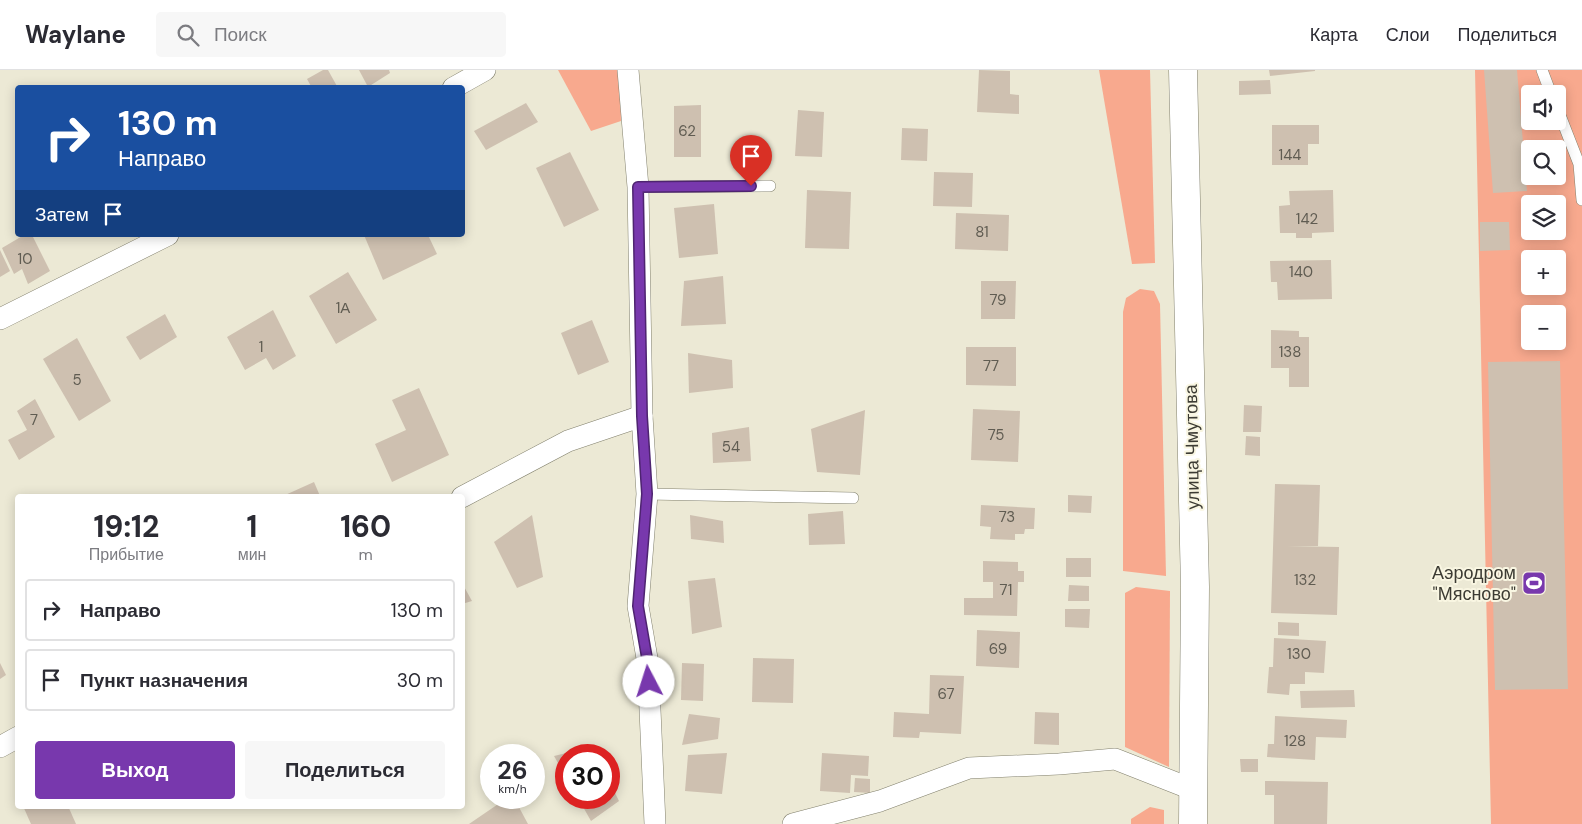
<!DOCTYPE html>
<html lang="ru">
<head>
<meta charset="utf-8">
<style>
  :root { --surface:#fff; --page:#f7f7f7; --text:#2b2b33; --muted:#7c7c81; --line:#e1e1e2; --accent:#7838ad }
  body { margin:0; font-family:"DM Sans",sans-serif; background:var(--page); color:var(--text); height:100vh; display:flex; flex-direction:column; font-size:19px; white-space:nowrap }
  * { box-sizing:border-box; margin:0 }
  p { font-size:16px; color:var(--muted) }
  .icon { flex:none; width:28px; height:28px; fill:none; stroke:currentColor; stroke-width:2; stroke-linecap:round; stroke-linejoin:round }
  .map { position:relative; flex:1; overflow:hidden }
  .sheet { position:absolute; left:15px; top:424px; width:450px; height:315px; display:flex; flex-direction:column; background:var(--surface); border-radius:5px; box-shadow:0 2px 12px #0003 }
  .sheet>* { flex:none }
  .guide { position:absolute; left:15px; top:15px; width:450px; height:152px; border-radius:5px; box-shadow:0 2px 12px #0003; background:#1a4fa0; color:#fff; overflow:hidden }
  .buttons { position:absolute; left:1521px; top:15px; display:grid; gap:10px }
  .buttons a { display:grid; place-items:center; width:45px; height:45px; border-radius:5px; background:var(--surface); box-shadow:0 2px 12px #0003; font-size:25px }
  .speed { position:absolute; left:480px; top:674px; display:flex; gap:10px; font-size:25px; font-weight:700; text-align:center }
  .speed>* { display:grid; place-content:center; width:65px; height:65px; border-radius:50%; background:var(--surface); box-shadow:0 2px 12px #0003; line-height:1 }
  .speed small { font-size:12px; font-weight:400 }
  .speed .limit { border:8px solid #d22; background:#fff; color:#111 }
  .pin { position:absolute; display:grid; place-items:center; width:42px; height:42px; color:#fff; margin:-51px -21px; border-radius:50% 50% 50% 0; rotate:-45deg; box-shadow:0 0 5px #0007 }
  .pin .icon { rotate:45deg }
  .me { position:absolute; width:55px; margin:-28px; rotate:355deg; stroke-linejoin:round; filter:drop-shadow(0 0 4px #0008) }
  .turn { display:flex; align-items:center; gap:18px; height:105px; padding:0 20px; font-size:22px }
  .turn .icon { width:65px; height:65px; stroke-width:2.5 }
  .turn b { display:block; font-size:35px; line-height:42px }
  .then { display:flex; align-items:center; height:48px; padding:0 20px; background:#0003; gap:10px; font-size:19px }
  .eta { display:flex; justify-content:space-evenly; align-items:center; height:85px; text-align:center }
  .eta b { font-size:30px; font-weight:700; line-height:35px }
  .action { display:flex; gap:10px; margin-top:auto; padding:10px 20px }
  .action a { flex:1; height:58px; border-radius:5px; background:var(--accent); color:#fff; font-size:20px; font-weight:700; line-height:58px; text-align:center }
  .action a+a { background:var(--page); color:var(--text) }
  ul { padding:0; list-style:none }
  li { display:flex; align-items:center; gap:15px; height:62px; margin:0 10px 8px; padding:0 10px; border:2px solid var(--line); border-radius:5px }
  li div { flex:1 }
  li b { display:block; font-size:19px }
  li em { font-style:normal }
  header { display:flex; align-items:center; gap:30px; box-sizing:border-box; height:70px; padding:0 25px; background:var(--surface); border-bottom:1px solid var(--line) }
  header strong { font-size:24px }
  nav { display:flex; gap:28px; margin-inline-start:auto; font-size:18px }
  .search { width:350px; height:45px; background:var(--page); display:flex; align-items:center; gap:12px; box-sizing:border-box; padding:0 18px; border-radius:5px; color:var(--muted); font-size:19px }
  .map>svg:first-child { display:block }
  .green { fill:#f8a98e; fill-rule:evenodd }
  .building { fill:#cec0b0 }
  .lines { fill:none; stroke-linecap:round; stroke-linejoin:round }
  .lane-casing { stroke:#82806d; stroke-width:12 }
  .street-casing { stroke:#82806d; stroke-width:22 }
  .secondary-casing { stroke:#82806d; stroke-width:29 }
  .lane { stroke:#fff; stroke-width:11 }
  .street { stroke:#fff; stroke-width:21 }
  .secondary { stroke:#fff; stroke-width:28 }
  .route-casing { stroke:#4e2470; stroke-width:12 }
  .route { stroke:#7838ad; stroke-width:9 }
  .labels { text-anchor:middle; dominant-baseline:central; stroke-width:4; stroke-linejoin:round; paint-order:stroke }
  .number-label { font-size:15px; fill:#605c52 }
  .street-label { font-size:18px; fill:#3c3b33; stroke:#f9f6e2 }
  .poi-label { font-size:18px; fill:#3c3b33; stroke:#f9f6e2; text-anchor:end }
</style>
</head>
<body>
<header>
<strong>Waylane</strong>
<div class="search"><svg class="icon" aria-label="search" viewBox="0 0 24 24"><circle cx="10" cy="10" r="6"/><path d="M15 15l6 6"/></svg>Поиск</div>
<nav><a>Карта</a><a>Слои</a><a>Поделиться</a></nav>
</header>
<div class="map">
<svg width="1582" height="754" viewBox="0 0 1582 754">
  <rect width="100%" height="100%" fill="#ece9d5"/>
  <g class="green">
    <polygon points="558,0 620,0 621,51 591,61"/>
    <polygon points="1099,0 1150,0 1155,193 1132,194"/>
    <path d="M 1475,0 L 1582,0 L 1582,754 L 1491,754 ZM 1530,24 L 1558,24 L 1558,51 L 1530,51 ZM 1530,79 L 1558,79 L 1558,106 L 1530,106 ZM 1530,134 L 1558,134 L 1558,161 L 1530,161 ZM 1530,189 L 1558,189 L 1558,216 L 1530,216 ZM 1530,244 L 1558,244 L 1558,271 L 1530,271 Z"/>
    <polygon points="1140,219 1154,221 1160,234 1166,506 1123,501 1123,242 1126,228"/>
    <polygon points="1136,517 1170,521 1169,697 1125,677 1125,523"/>
    <polygon points="1150,737 1164,740 1164,754 1131,754 1131,749"/>
  </g>
  <g class="building">
    <polygon points="323,0 328,0 338,18 312,18 307,9"/>
    <polygon points="359,0 389,0 390,3 368,17"/>
    <polygon points="979,0 1010,1 1010,24 1019,25 1019,44 977,42"/>
    <polygon points="1269,0 1315,0 1315,1 1270,6"/>
    <polygon points="1484,0 1517,0 1527,121 1493,123"/>
    <polygon points="1270,10 1271,24 1239,25 1239,11"/>
    <polygon points="526,33 538,52 486,80 474,61"/>
    <polygon points="701,35 701,87 674,87 674,36"/>
    <polygon points="798,40 824,42 822,87 795,86"/>
    <polygon points="1272,55 1319,55 1319,74 1308,74 1308,95 1272,95"/>
    <polygon points="902,58 928,59 927,91 901,90"/>
    <polygon points="570,82 599,140 564,157 536,98"/>
    <polygon points="934,102 973,103 972,137 933,136"/>
    <polygon points="807,120 851,122 849,179 805,178"/>
    <polygon points="1333,120 1334,162 1312,163 1312,168 1296,168 1296,163 1280,163 1279,136 1290,135 1289,121"/>
    <polygon points="714,134 718,184 679,188 674,138"/>
    <polygon points="956,143 1009,145 1008,181 955,179"/>
    <polygon points="1480,152 1509,152 1510,180 1480,181"/>
    <polygon points="24,165 32,165 50,201 28,214 22,199 14,204 2,178"/>
    <polygon points="364,165 428,165 437,184 383,210"/>
    <polygon points="0,180 10,201 0,207"/>
    <polygon points="1331,190 1332,229 1278,230 1277,212 1271,212 1270,191"/>
    <polygon points="348,202 377,250 336,274 309,226"/>
    <polygon points="723,206 726,254 681,256 684,211"/>
    <polygon points="981,211 1016,211 1015,249 981,249"/>
    <polygon points="273,240 296,286 273,300 266,288 245,300 227,267"/>
    <polygon points="165,244 177,267 140,290 126,267"/>
    <polygon points="592,250 609,292 578,305 561,263"/>
    <polygon points="1271,260 1299,261 1299,267 1309,267 1309,317 1289,317 1289,298 1271,298"/>
    <polygon points="77,268 111,331 79,351 43,289"/>
    <polygon points="966,277 1016,277 1016,316 966,315"/>
    <polygon points="688,283 732,290 733,318 689,323"/>
    <polygon points="1560,291 1568,619 1495,620 1488,292"/>
    <polygon points="419,318 449,385 392,412 375,374 406,360 392,330"/>
    <polygon points="35,329 55,367 19,390 8,370 27,360 17,341"/>
    <polygon points="1244,335 1262,336 1261,362 1243,362"/>
    <polygon points="973,339 1020,341 1018,392 971,390"/>
    <polygon points="865,340 860,405 817,402 811,359"/>
    <polygon points="749,357 751,391 713,393 712,363"/>
    <polygon points="1246,366 1260,367 1260,386 1245,385"/>
    <polygon points="314,412 320,426 283,426"/>
    <polygon points="1275,414 1320,415 1318,476 1287,476 1339,477 1337,545 1271,543"/>
    <polygon points="1068,425 1092,426 1091,443 1068,442"/>
    <polygon points="981,435 1035,438 1034,459 1025,459 1024,464 1015,464 1015,470 990,469 991,457 980,456"/>
    <polygon points="843,441 845,474 809,475 808,444"/>
    <polygon points="532,445 543,507 517,518 494,472"/>
    <polygon points="690,445 723,451 724,473 691,469"/>
    <rect x="1066" y="488" width="25" height="19"/>
    <polygon points="983,491 1018,492 1018,501 1024,501 1024,512 1018,512 1017,546 964,545 964,528 993,528 993,512 983,512"/>
    <polygon points="715,508 722,557 692,564 688,511"/>
    <polygon points="462,513 472,531 462,534"/>
    <polygon points="1069,515 1089,516 1089,531 1068,531"/>
    <polygon points="1065,539 1090,539 1089,558 1065,557"/>
    <polygon points="1278,552 1299,553 1299,566 1278,565"/>
    <polygon points="977,560 1020,562 1019,598 976,596"/>
    <polygon points="1274,568 1326,571 1324,603 1305,602 1305,614 1290,614 1289,625 1267,623 1269,597 1273,597"/>
    <polygon points="753,588 794,589 793,633 752,632"/>
    <polygon points="0,593 6,605 0,609"/>
    <polygon points="682,593 704,594 703,631 681,630"/>
    <polygon points="930,605 964,606 961,664 920,662 919,668 893,667 894,642 929,644"/>
    <polygon points="1354,620 1355,637 1301,638 1300,621"/>
    <polygon points="1035,642 1059,643 1059,675 1034,674"/>
    <polygon points="689,644 720,648 718,669 682,675"/>
    <polygon points="1275,646 1347,650 1346,668 1316,667 1315,690 1267,687 1268,674 1274,674"/>
    <polygon points="591,677 595,685 566,685 566,707 554,686"/>
    <polygon points="727,683 722,724 685,721 688,685"/>
    <polygon points="822,683 869,686 868,706 851,705 850,723 820,721"/>
    <polygon points="1240,689 1258,689 1258,702 1241,702"/>
    <polygon points="855,708 870,709 870,723 854,722"/>
    <polygon points="609,711 619,731 591,751 578,728 609,728"/>
    <polygon points="1265,711 1328,712 1327,754 1274,754 1274,725 1265,725"/>
    <polygon points="507,728 514,728 528,754 469,754"/>
    <polygon points="23,736 68,736 76,754 31,754"/>
  </g>
  <g class="lines">
    <g class="lane-casing">
      <g id="lane">
        <polyline points="1542,0 1551,24"/>
        <polyline points="1558,40 1579,94 1582,130"/>
        <polyline points="638,117 770,116"/>
        <polyline points="647,424 853,428"/>
      </g>
    </g>
    <g class="street-casing">
      <g id="street">
        <polyline points="628,0 638,117 642,346 647,424 638,536 648,594 655,754"/>
        <polyline points="453,18 485,0"/>
        <polyline points="0,249 168,165"/>
        <polyline points="462,427 568,371 642,346"/>
        <polyline points="0,677 18,667"/>
        <polyline points="793,754 880,731 969,698 1059,694 1115,689 1194,720"/>
      </g>
    </g>
    <g class="secondary-casing">
      <polyline id="secondary" points="1183,0 1195,517 1193,754"/>
    </g>
    <use href="#lane" class="lane"/>
    <use href="#street" class="street"/>
    <use href="#secondary" class="secondary"/>
  </g>
  <g class="lines">
    <g class="route-casing">
      <polyline id="route" points="649,612 648,594 638,536 647,424 642,346 638,117 751,116"/>
    </g>
    <use href="#route" class="route"/>
  </g>
  <defs>
    <g id="stadium-square" transform="scale(1.25)"><rect x="-9" y="-9" width="18" height="18" rx="4" fill="#7838ad" stroke="#f9f6e2"/><path d="M0-5a6.5 5 0 1 0 0 10a6.5 5 0 1 0 0-10ZM-3.5-1.8h7v3.6h-7Z" fill="#fff"/></g>
  </defs>
  <g fill-rule="evenodd">
    <use href="#stadium-square" x="1534" y="513"/>
  </g>
  <g class="labels">
    <g class="number-label">
      <text x="687" y="61">62</text>
      <text x="1290" y="85">144</text>
      <text x="1307" y="149">142</text>
      <text x="982" y="162">81</text>
      <text x="25" y="189">10</text>
      <text x="1301" y="202">140</text>
      <text x="998" y="230">79</text>
      <text x="343" y="238">1А</text>
      <text x="261" y="277">1</text>
      <text x="1290" y="282">138</text>
      <text x="991" y="296">77</text>
      <text x="77" y="310">5</text>
      <text x="34" y="350">7</text>
      <text x="996" y="365">75</text>
      <text x="731" y="377">54</text>
      <text x="1007" y="447">73</text>
      <text x="1305" y="510">132</text>
      <text x="1006" y="520">71</text>
      <text x="998" y="579">69</text>
      <text x="1299" y="584">130</text>
      <text x="946" y="624">67</text>
      <text x="1295" y="671">128</text>
    </g>
    <g class="street-label">
      <text transform="translate(1192 377) rotate(-91)">улица Чмутова</text>
    </g>
    <g class="poi-label">
      <text x="1516" y="503">Аэродром<tspan x="1516" dy="21">"Мясново"</tspan></text>
    </g>
  </g>
</svg>
<div class="buttons">
<a><svg class="icon" aria-label="sound" viewBox="0 0 24 24"><path d="M4 9h4l5-4v14l-5-4H4zM17 9q2 3 0 6"/></svg></a>
<a><svg class="icon" aria-label="search" viewBox="0 0 24 24"><circle cx="10" cy="10" r="6"/><path d="M15 15l6 6"/></svg></a>
<a><svg class="icon" aria-label="layers" viewBox="0 0 24 24"><path d="M12 4l9 5-9 5-9-5zM3 14l9 5 9-5"/></svg></a>
<a>+</a>
<a>−</a>
</div>
<div class="speed"><div>26<small>km/h</small></div><div class="limit">30</div></div>
<div class="pin" style="left:751px;top:116px;background:#d93025"><svg class="icon" aria-label="arrive" viewBox="0 0 24 24"><path d="M6 21V4h12l-3 4 3 4H6"/></svg></div>
<svg class="me" style="left:649px;top:612px" viewBox="-20 -20 40 40"><circle r="19" fill="#fff"/><path d="M0-13L10 11 0 6-10 11z" fill="#7838ad"/></svg>
<div class="guide">
<div class="turn"><svg class="icon" aria-label="right" viewBox="0 0 24 24"><path d="M7 20v-9h11M14 6l5 5-5 5"/></svg><div><b>130 m</b>Направо</div></div>
<div class="then">Затем<svg class="icon" aria-label="arrive" viewBox="0 0 24 24"><path d="M6 21V4h12l-3 4 3 4H6"/></svg></div>
</div>
<section class="sheet">
<div class="eta">
<div><b>19:12</b><p>Прибытие</p></div>
<div><b>1</b><p>мин</p></div>
<div><b>160</b><p>m</p></div>
</div>
<ul>
<li><svg class="icon" aria-label="right" viewBox="0 0 24 24"><path d="M7 20v-9h11M14 6l5 5-5 5"/></svg><div><b>Направо</b></div><em>130 m</em></li>
<li><svg class="icon" aria-label="arrive" viewBox="0 0 24 24"><path d="M6 21V4h12l-3 4 3 4H6"/></svg><div><b>Пункт назначения</b></div><em>30 m</em></li>
</ul>
<div class="action"><a>Выход</a><a>Поделиться</a></div>
</section>
</div>
</body>
</html>
